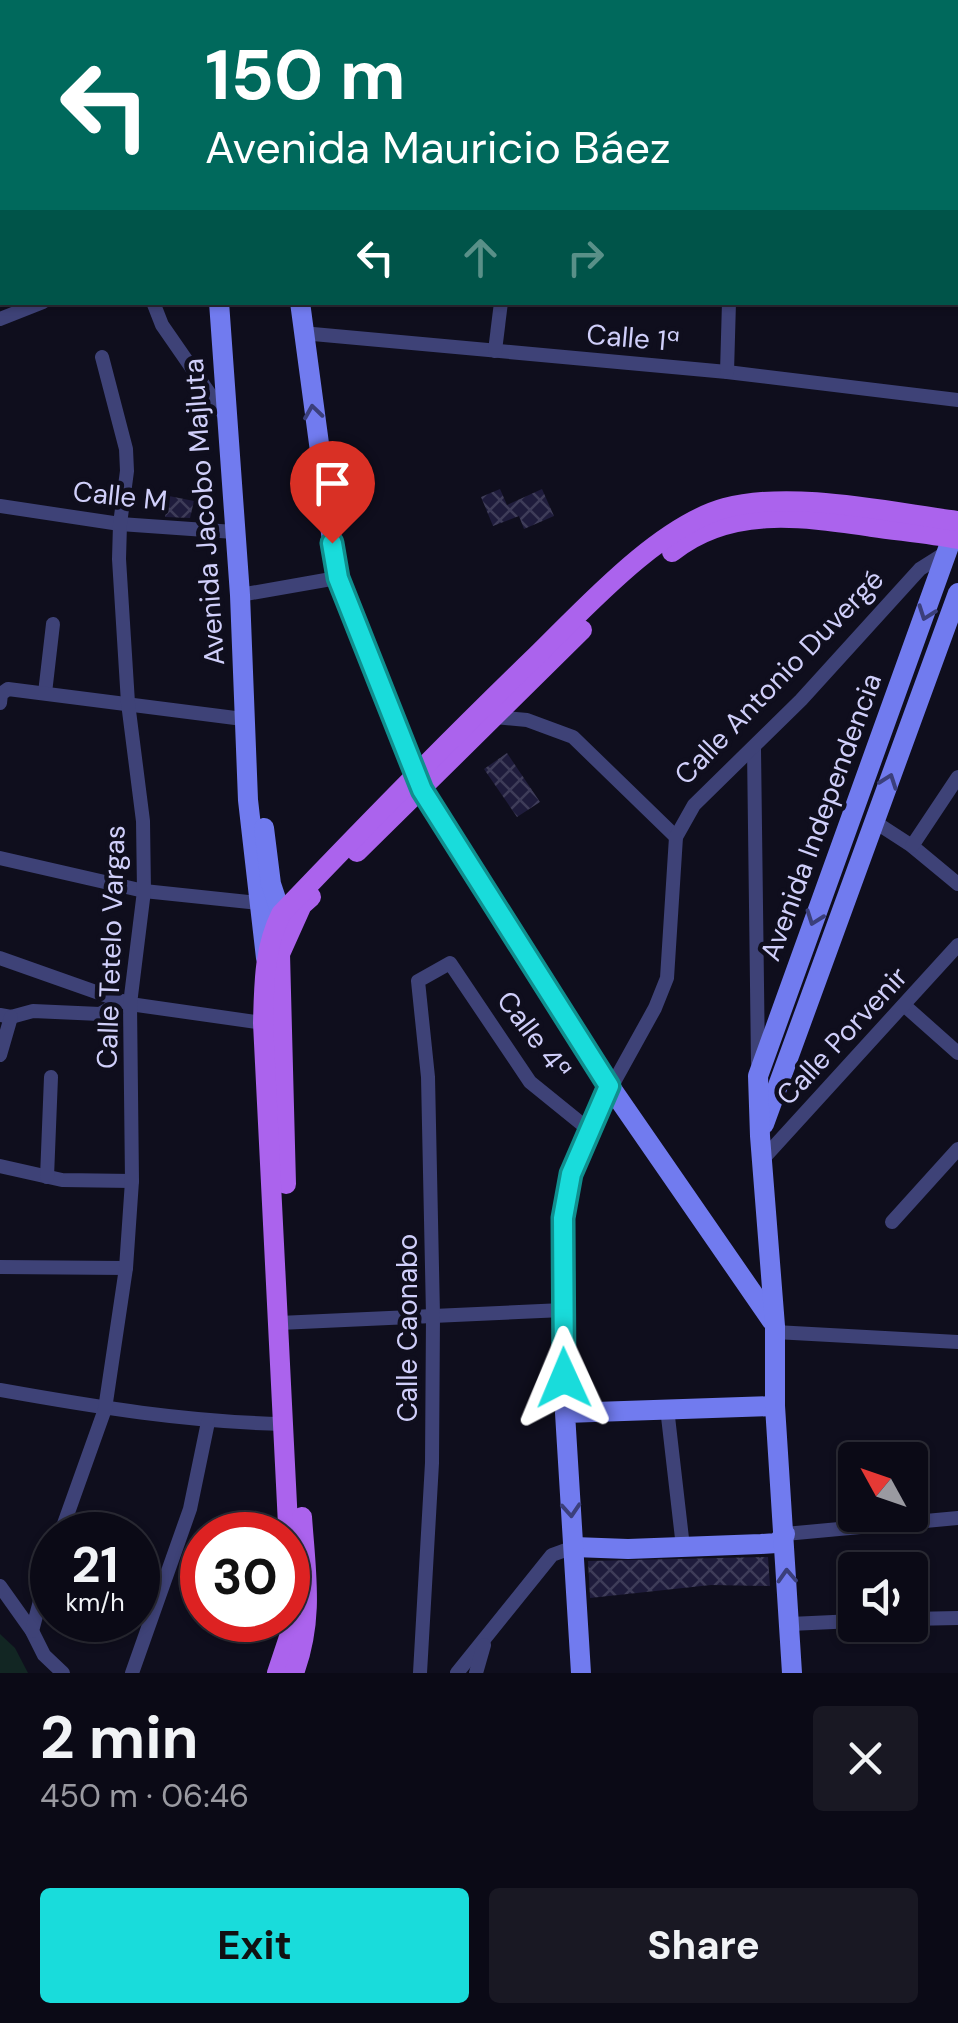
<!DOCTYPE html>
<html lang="en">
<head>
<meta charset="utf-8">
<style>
  :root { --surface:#0b0a16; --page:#191823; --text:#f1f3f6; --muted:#9a9aa1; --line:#2b2b35; --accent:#19dcdb }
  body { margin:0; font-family:"DM Sans",sans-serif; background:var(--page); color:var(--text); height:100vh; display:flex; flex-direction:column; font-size:38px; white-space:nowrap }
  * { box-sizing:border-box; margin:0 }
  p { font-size:32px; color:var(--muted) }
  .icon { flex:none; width:55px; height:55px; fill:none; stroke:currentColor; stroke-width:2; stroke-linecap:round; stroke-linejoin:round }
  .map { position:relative; height:1673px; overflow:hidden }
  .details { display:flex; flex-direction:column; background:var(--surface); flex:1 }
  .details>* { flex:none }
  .guide { position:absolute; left:0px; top:0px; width:960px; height:305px; box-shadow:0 2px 8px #0004,0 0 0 2px var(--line); background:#00695c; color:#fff; overflow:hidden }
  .needle { width:65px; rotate:310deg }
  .fabs { position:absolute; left:838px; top:1442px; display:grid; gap:20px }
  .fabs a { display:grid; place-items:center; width:90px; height:90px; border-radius:10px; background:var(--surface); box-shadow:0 2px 8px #0004,0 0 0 2px var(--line); font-size:50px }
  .speed { position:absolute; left:30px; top:1512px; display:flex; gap:20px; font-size:50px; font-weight:700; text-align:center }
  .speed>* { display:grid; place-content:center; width:130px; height:130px; border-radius:50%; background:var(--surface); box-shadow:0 2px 8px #0004,0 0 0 2px var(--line); line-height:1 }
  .speed small { font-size:25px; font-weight:400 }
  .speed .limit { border:15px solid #d22; background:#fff; color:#111 }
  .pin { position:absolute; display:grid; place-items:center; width:85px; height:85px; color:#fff; margin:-102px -42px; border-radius:50% 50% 50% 0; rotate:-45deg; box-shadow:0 0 10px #0007 }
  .pin .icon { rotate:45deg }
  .me { position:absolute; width:110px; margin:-55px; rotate:359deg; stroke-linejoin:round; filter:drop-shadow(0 0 8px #0008) }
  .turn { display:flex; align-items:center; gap:35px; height:210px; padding:0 40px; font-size:45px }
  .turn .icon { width:130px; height:130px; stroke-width:2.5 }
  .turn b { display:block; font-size:70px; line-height:85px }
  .lanes { display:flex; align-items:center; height:95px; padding:0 40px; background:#0003; justify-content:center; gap:50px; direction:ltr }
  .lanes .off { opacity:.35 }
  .round { display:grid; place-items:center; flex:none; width:105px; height:105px; border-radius:10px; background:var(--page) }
  .head { display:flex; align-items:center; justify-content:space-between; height:170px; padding:0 40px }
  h1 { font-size:60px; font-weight:700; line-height:75px }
  .action { display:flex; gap:20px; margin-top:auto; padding:20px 40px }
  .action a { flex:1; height:115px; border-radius:10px; background:var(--accent); color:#111; font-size:40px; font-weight:700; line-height:115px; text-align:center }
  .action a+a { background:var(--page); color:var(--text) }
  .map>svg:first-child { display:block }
  .pitch { fill:#122623 }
  .building { fill:url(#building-cross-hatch) }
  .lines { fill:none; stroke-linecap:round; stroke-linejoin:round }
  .street { stroke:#3e4277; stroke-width:14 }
  .secondary { stroke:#717bef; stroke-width:20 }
  .primary { stroke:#ab63ed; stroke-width:20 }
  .oneway { stroke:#3b3f7b }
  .route-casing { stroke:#108f8e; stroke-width:25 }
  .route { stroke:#19dcdb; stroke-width:18 }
  .labels { text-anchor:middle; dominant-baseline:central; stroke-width:9; stroke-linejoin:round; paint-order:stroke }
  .street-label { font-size:28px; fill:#d0cffa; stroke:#0f0e1d }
</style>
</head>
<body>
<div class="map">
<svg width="958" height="1673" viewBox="0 0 958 1673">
  <defs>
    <pattern id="building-cross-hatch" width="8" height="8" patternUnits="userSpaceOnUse" patternTransform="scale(2.5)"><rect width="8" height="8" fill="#1f1c3c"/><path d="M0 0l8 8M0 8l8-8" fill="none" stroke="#3e3c59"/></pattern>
  </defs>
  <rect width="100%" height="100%" fill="#0f0e1d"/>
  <polygon class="pitch" points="0,1634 15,1648 28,1673 0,1673"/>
  <g class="building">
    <polygon points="500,489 507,505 542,489 554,516 524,529 519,516 493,526 481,497"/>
    <polygon points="169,496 194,501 190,518 165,517"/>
    <polygon points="507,753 540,802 517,817 484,769"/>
    <polygon points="768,1557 770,1586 711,1585 590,1598 588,1561"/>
  </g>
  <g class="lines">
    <g class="street">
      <polyline points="78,0 78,2"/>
      <polyline points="543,2 543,0"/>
      <polyline points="736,2 736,0"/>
      <polyline points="920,2 921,0"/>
      <polyline points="0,25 2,25"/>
      <polyline points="0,226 2,228"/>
      <polyline points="153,302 162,325 225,416"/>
      <polyline points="0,319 43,302"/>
      <polyline points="302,333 727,372 958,400"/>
      <polyline points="495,351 501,302"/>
      <polyline points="727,372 729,302"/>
      <polyline points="0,506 120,524 234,532"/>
      <polyline points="240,595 337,578"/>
      <polyline points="45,693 53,624"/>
      <polyline points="0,703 1,694 8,689 243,719"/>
      <polyline points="495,717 527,720 573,737 676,837"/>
      <polyline points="754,749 758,1063"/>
      <polyline points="875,822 912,846 958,884"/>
      <polyline points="912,846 958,777"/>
      <polyline points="0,858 144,891 258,903"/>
      <polyline points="0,958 130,1004 263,1023"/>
      <polyline points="905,1006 958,1053"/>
      <polyline points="0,1015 11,1017 33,1011 100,1014 122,1001"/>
      <polyline points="0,1055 11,1017"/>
      <polyline points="762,1160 958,945"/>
      <polyline points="0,1166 62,1180 132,1181"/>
      <polyline points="47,1177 51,1077"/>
      <polyline points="892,1222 958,1149"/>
      <polyline points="0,1267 126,1268"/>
      <polyline points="279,1323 563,1310"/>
      <polyline points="775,1332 958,1342"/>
      <path d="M 0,1390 C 95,1407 187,1422 284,1424"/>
      <polyline points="667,1408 683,1547"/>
      <polyline points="565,1413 562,1240 569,1183 588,1129 655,1008 667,978 676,837 694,805 801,700 920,569 947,552"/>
      <polyline points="785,1534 958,1518"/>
      <polyline points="60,1535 105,1409 126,1268 132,1181 130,1004 144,891 143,821 128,703 119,559 120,524 127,471 126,449 102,357"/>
      <polyline points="0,1586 32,1631 44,1655 63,1673"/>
      <polyline points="910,1619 958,1618"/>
      <polyline points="790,1624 855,1621"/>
      <polyline points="32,1631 52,1556"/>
      <polyline points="132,1673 190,1509 208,1422"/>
      <polyline points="420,1673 432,1463 433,1315 428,1077 418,981 450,963 530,1082 588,1129"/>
      <polyline points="457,1673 552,1555 574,1547"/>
      <polyline points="476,1673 484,1645"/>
    </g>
    <g class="secondary">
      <polyline points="204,0 204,2"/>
      <polyline points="286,0 286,2"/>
      <polyline points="219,302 240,595 248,800 266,958"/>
      <polyline points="300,302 337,578 422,790 609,1085 772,1321"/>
      <polyline points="264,828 271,884 281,914"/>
      <polyline points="764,1124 958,593"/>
      <polyline points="574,1547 628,1549 761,1544 777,1543 785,1534"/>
      <polyline points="581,1673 565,1413 775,1406"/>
      <polyline points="792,1673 775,1406 775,1326 760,1136 758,1076 958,521"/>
    </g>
    <g class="primary">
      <path d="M 672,552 C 730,505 804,517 873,527 C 901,531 930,534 958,539"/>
      <polyline points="357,852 582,630"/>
      <polyline points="286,1184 280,954 302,905 311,897"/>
      <path d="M 277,1673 L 293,1625 L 263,1023 C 264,985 264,948 281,914 C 365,826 449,740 536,656 C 585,608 659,526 725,508 C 792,490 889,512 958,521"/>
      <path d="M 294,1673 C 314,1619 306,1574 302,1517"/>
    </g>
  </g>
  <defs><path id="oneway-chevron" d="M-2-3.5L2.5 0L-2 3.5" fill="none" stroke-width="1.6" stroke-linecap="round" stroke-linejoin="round" transform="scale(2.5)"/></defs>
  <g class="oneway">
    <use href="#oneway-chevron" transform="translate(313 412) rotate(-98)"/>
    <use href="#oneway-chevron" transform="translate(926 613) rotate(110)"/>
    <use href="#oneway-chevron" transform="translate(889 781) rotate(-70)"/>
    <use href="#oneway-chevron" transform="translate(814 918) rotate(110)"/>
    <use href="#oneway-chevron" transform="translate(571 1510) rotate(86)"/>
    <use href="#oneway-chevron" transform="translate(787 1576) rotate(-93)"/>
  </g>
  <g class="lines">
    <g class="route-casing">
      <polyline id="route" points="332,543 338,578 422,790 609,1086 571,1174 563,1218 564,1378"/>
    </g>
    <use href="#route" class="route"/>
  </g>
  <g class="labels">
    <g class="street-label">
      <text transform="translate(633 338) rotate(5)">Calle 1ª</text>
      <text transform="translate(120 496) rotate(6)">Calle M</text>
      <text transform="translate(204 512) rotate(-94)">Avenida Jacobo Majluta</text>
      <text transform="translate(779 677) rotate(-46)">Calle Antonio Duvergé</text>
      <text transform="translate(821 817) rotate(-70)">Avenida Independencia</text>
      <text transform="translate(111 947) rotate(-88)">Calle Tetelo Vargas</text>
      <text transform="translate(534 1035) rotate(53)">Calle 4ª</text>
      <text transform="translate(842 1036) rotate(-47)">Calle Porvenir</text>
      <text transform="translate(407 1328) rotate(-90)">Calle Caonabo</text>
    </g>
  </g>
</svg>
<div class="fabs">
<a><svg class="needle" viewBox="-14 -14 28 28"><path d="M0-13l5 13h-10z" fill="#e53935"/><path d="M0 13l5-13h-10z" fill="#9a9aa1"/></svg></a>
<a><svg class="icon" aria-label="sound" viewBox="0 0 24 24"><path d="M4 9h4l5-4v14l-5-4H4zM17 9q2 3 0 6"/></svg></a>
</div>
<div class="speed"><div>21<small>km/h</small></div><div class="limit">30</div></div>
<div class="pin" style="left:332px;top:543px;background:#d93025"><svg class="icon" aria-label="arrive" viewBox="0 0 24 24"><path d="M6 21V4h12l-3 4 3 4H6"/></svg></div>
<svg class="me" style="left:564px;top:1378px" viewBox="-20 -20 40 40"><path d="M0-17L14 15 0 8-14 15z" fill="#19dcdb" stroke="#fff" stroke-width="4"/></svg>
<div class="guide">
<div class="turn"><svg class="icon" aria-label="left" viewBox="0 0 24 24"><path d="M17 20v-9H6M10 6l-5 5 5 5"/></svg><div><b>150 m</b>Avenida Mauricio Báez</div></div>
<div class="lanes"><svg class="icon" aria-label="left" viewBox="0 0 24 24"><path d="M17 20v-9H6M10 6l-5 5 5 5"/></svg><svg class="icon off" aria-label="ahead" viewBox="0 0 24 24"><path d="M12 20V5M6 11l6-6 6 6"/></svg><svg class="icon off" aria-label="right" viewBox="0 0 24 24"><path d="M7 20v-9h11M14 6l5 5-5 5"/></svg></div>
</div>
</div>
<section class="details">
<div class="head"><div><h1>2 min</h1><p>450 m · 06:46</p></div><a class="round"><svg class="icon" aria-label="close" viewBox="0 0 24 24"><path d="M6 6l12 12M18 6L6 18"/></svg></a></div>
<div class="action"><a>Exit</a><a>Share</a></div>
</section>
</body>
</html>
